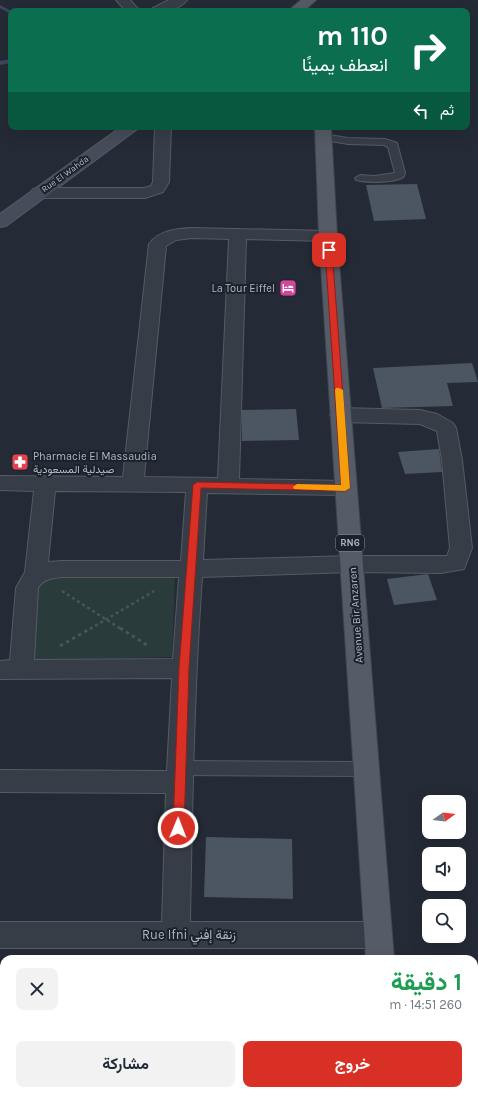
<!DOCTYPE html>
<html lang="ar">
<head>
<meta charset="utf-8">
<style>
  :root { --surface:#fff; --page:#f2f2f3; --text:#1f2937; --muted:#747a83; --accent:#d93025 }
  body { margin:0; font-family:Karla,Vazirmatn,sans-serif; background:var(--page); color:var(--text); direction:rtl; height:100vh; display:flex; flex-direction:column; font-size:15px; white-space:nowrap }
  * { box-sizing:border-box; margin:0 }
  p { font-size:13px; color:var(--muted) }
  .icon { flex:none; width:22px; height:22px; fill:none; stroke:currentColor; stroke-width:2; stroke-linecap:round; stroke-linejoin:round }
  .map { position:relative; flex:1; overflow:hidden; direction:ltr }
  .sheet { position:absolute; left:0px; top:955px; width:478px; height:140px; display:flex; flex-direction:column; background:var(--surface); border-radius:12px 12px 0 0; box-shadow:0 4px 16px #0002; direction:rtl }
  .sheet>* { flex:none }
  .banner { position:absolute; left:8px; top:8px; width:462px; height:122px; border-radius:8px; box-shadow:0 4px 16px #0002; direction:rtl; background:#0b6e4f; color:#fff; overflow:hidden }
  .needle { width:26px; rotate:75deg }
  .controls { position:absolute; left:422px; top:795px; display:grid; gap:8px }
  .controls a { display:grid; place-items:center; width:44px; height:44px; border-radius:8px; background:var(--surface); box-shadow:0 4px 16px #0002; font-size:20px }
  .pin { position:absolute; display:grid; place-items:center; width:34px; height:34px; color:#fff; margin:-17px; border-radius:8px; box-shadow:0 2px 6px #0006 }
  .me { position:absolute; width:44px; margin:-22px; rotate:1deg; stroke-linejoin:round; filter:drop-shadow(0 0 3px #0008) }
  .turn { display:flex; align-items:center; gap:14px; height:84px; padding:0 16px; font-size:18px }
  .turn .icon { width:52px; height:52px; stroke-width:2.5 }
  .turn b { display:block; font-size:28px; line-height:34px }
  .then { display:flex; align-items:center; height:38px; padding:0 16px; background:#0003; gap:8px; font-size:15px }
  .round { display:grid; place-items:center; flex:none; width:42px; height:42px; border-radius:8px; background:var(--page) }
  .headline { display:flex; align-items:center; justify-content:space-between; height:68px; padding:0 16px }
  h1 { font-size:24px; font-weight:700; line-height:30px; color:#1e9e55 }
  .cta { display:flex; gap:8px; margin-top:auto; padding:8px 16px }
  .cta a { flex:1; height:46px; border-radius:8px; background:var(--accent); color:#fff; font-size:16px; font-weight:700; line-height:46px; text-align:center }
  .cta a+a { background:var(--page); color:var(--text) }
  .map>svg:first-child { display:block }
  .green { fill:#2a3b3b }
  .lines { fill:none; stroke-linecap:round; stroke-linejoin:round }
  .stream { fill:#3b485d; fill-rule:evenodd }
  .building { fill:#4c5562 }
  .lane-casing { stroke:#555b65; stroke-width:2 }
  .street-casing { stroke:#555b65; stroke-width:2 }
  .secondary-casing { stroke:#555b65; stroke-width:2 }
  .primary-casing { stroke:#404650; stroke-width:2 }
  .path-far1 { stroke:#475659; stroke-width:2.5; stroke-dasharray:3 3; stroke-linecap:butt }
  .path { stroke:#475659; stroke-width:3; stroke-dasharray:3.5 3.5; stroke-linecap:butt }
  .lane { fill:#373d47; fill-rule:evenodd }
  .street { fill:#373d47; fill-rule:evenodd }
  .secondary { fill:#464c59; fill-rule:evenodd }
  .primary { fill:#555c67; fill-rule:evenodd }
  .route { fill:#d93025; stroke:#8d1f18 }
  .slow { fill:#f59e0b }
  .labels { text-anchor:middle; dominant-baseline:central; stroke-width:4; stroke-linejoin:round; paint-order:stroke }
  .far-street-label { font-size:9px; fill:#b2b8c3; stroke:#1c222c }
  .shield { fill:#1c222c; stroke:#858b96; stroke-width:1 }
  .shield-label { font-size:10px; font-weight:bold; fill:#b2b8c3 }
  .poi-label { font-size:11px; fill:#b2b8c3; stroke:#1c222c; text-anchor:end }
  .street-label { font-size:11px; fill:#b2b8c3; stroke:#1c222c }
  .near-street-label { font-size:13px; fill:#b2b8c3; stroke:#1c222c }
</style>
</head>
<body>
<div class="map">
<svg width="478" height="1095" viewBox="0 0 478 1095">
  <rect width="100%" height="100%" fill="#242b36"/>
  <polygon class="green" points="175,576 172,657 32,660 36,587 44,580 55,577"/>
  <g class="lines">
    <g class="stream">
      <polygon points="0,5 11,11 11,14 0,8"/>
      <polygon points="11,59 11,63 0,65 0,61"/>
    </g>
  </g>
  <g class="building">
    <polygon points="417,184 426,219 374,221 366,185"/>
    <polygon points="472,363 478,382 447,383 453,406 382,408 373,368"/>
    <polygon points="296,409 299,440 242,441 242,410"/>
    <polygon points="439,449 442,472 405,474 398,452"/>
    <polygon points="428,574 437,600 394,605 387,579"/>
    <polygon points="206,837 292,839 293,899 204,897"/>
  </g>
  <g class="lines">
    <g class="lane-casing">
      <g id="lane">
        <path d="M 323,134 L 348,138 L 385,139 L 397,143 L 405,173 L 404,176 C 398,183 366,183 356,180 L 355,178 L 360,175 L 374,176 L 395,173 L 388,147 L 384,145 L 348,144 L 319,139 L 318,137 L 319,135 Z"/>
        <polygon points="180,761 366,762 372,764 374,769 372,774 366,776 180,775 174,773 172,768 174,763"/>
      </g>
    </g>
    <g class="street-casing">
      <g id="street">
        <polygon points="116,0 130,0 140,11 126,11"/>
        <path d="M 169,0 L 187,0 C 179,11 163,11 151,11 L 153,8 Z"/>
        <polygon points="155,127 171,127 169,182 163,192 145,198 39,198 33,197 31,193 33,189 39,188 144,188 151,186 153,182"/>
        <path d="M 192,228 L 328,231 L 334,232 L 337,236 L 334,240 L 328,241 L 246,239 L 239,479 L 345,481 L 352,483 L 356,488 L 352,493 L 345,495 L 207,493 L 203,560 L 352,556 L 447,556 L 450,548 L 442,460 L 437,431 L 420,424 L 340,422 L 333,420 L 330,415 L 333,410 L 340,408 L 420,410 L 437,414 L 453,423 L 456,428 L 462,460 L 472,548 L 464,569 L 441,573 L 352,572 L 202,577 C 194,692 192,807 190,922 L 378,922 L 388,926 L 392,935 L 388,944 L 378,948 L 0,948 L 0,922 L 162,922 L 166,793 L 0,792 L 0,770 L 167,771 L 172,678 L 0,679 L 0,661 L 10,660 L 16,588 L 25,572 L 34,491 L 0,490 L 0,476 L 123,477 L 149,244 C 159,230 177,229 192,228 ZM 192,238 L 229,239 L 218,478 L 144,477 L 166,246 L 176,240 ZM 55,491 L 186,492 L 181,561 L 62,561 L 48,562 ZM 62,577 L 179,577 L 173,659 L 34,660 L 38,588 C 43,579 53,578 62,577 Z"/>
      </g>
    </g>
    <g class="secondary-casing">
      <polygon id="secondary" points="121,127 139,127 136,130 6,226 0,227 0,214"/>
    </g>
    <g class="primary-casing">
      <g id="primary">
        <polygon points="301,0 316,0 304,11 288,11"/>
        <polygon points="315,127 331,127 337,236 394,959 366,959 319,236"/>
        <rect x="375" y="1091" width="30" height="4"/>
      </g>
    </g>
    <g class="path-far1">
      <polyline points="62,591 121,629"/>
      <polyline points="90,629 154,591"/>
    </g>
    <g class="path">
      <polyline points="120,628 147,645"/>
      <polyline points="60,646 91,628"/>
    </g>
    <use href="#lane" class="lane"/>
    <use href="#street" class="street"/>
    <use href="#secondary" class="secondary"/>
    <use href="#primary" class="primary"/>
  </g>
  <polygon class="route" points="329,248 332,250 350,488 345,491 201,488 189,668 184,828 182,831 178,832 175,831 173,828 179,668 193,485 197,482 341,485 325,250"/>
  <polygon class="slow" points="336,388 339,388 343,390 350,488 345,491 294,489 293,487 297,484 341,485 335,390"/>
  <defs>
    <g id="hotel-square" transform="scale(0.9)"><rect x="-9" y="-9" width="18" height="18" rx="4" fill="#d1479c" stroke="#1c222c"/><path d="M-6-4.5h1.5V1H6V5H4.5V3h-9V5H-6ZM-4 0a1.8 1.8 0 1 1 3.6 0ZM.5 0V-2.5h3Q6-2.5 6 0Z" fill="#fff"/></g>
    <g id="pharmacy-square" transform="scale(0.9)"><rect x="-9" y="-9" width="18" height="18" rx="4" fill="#e0444e" stroke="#1c222c"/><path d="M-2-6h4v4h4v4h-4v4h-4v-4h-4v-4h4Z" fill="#fff"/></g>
  </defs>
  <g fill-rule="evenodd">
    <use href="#hotel-square" x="288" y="288"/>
    <use href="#pharmacy-square" x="20" y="462"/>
  </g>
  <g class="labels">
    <g class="far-street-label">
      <text transform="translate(65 174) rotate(-36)">Rue El Wahda</text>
    </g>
    <rect class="shield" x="336" y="535" width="28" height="16" rx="3"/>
    <g class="shield-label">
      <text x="350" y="543">RN6</text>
    </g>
    <g class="poi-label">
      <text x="275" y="288">La Tour Eiffel</text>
      <text x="33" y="456" text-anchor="start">Pharmacie El Massaudia<tspan x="33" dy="13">صيدلية المسعودية</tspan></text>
    </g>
    <g class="street-label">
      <text transform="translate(356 615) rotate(-94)">Avenue Bir Anzaren</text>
    </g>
    <g class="near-street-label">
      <text x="189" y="934">Rue Ifni زنقة إفني</text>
    </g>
  </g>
</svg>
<div class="controls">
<a><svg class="needle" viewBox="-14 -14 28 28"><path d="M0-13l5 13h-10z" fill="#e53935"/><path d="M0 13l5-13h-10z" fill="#747a83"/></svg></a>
<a><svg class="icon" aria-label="sound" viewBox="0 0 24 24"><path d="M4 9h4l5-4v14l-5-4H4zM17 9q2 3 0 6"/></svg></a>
<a><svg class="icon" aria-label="search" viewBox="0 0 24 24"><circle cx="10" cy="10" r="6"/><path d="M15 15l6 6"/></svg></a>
</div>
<div class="pin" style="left:329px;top:250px;background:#d93025"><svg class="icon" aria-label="arrive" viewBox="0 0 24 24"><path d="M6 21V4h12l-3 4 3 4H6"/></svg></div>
<svg class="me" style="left:178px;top:828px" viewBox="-20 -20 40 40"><circle r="17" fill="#d93025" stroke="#fff" stroke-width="3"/><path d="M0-11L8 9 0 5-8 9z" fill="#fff"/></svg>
<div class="banner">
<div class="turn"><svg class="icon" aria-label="right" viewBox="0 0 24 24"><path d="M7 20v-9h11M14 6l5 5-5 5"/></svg><div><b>110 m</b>انعطف يمينًا</div></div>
<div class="then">ثم<svg class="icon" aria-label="left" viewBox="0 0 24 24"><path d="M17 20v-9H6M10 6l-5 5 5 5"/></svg></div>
</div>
<section class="sheet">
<div class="headline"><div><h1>1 دقيقة</h1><p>260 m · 14:51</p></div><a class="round"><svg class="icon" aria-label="close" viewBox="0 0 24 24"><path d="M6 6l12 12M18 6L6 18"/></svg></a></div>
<div class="cta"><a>خروج</a><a>مشاركة</a></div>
</section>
</div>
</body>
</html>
